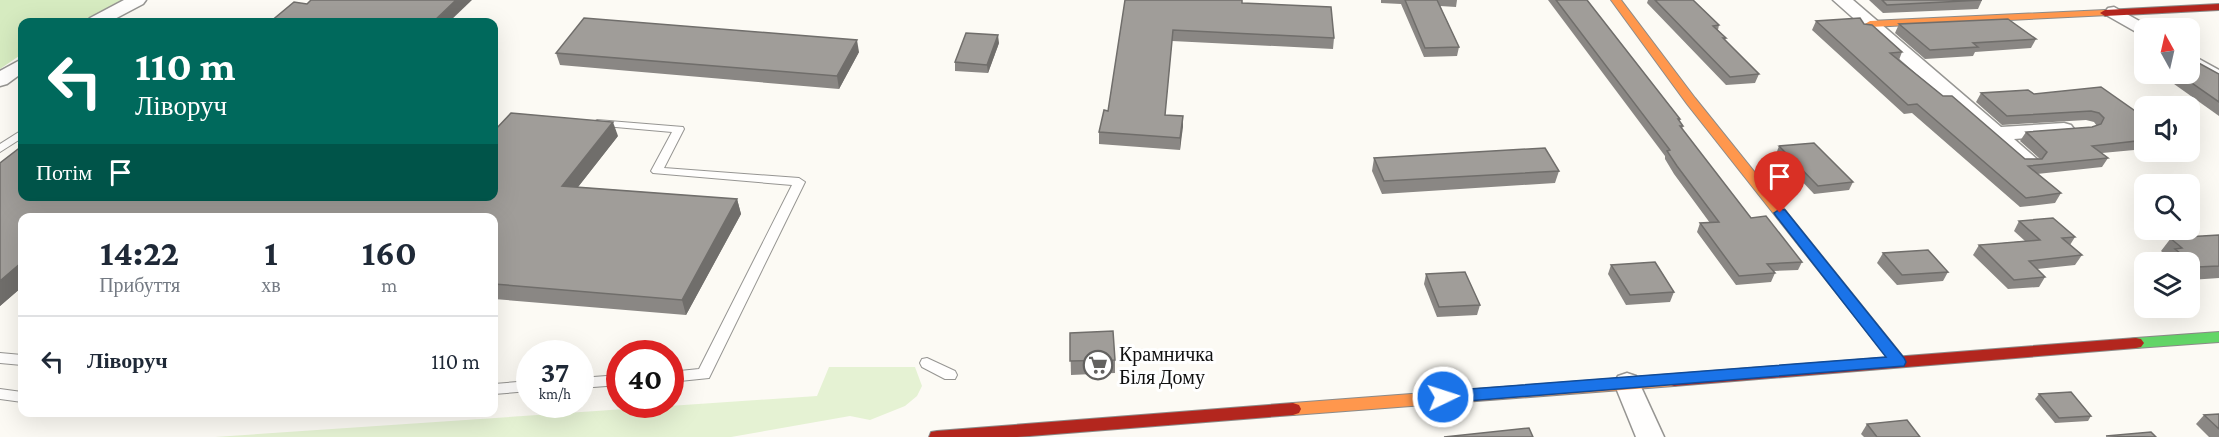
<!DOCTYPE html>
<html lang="uk">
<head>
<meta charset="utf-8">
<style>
  :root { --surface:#fff; --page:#f2f2f3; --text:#1f2937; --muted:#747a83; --line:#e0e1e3 }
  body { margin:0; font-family:"Crimson Pro",serif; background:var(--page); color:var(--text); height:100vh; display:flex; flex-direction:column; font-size:22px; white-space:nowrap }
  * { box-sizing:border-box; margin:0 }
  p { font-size:20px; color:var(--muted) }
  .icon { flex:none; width:33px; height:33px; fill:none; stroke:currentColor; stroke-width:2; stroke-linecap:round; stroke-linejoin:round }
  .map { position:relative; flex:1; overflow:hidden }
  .details { position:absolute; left:18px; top:213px; width:480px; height:204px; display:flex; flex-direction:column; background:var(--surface); border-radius:12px; box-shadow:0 6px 24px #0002 }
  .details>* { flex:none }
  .hud { position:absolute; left:18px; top:18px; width:480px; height:183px; border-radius:12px; box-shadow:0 6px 24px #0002; background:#00695c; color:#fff; overflow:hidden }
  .needle { width:39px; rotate:352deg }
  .controls { position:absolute; left:2134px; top:18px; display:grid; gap:12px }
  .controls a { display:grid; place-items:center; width:66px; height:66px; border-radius:12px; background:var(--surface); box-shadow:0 6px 24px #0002; font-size:30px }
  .speed { position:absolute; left:516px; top:340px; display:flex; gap:12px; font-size:30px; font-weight:700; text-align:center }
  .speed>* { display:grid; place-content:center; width:78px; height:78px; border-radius:50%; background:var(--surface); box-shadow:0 6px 24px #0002; line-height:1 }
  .speed small { font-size:15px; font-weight:400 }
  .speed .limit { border:9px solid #d22; background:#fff; color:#111 }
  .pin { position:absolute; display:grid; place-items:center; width:51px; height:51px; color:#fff; margin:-62px -26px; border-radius:50% 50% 50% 0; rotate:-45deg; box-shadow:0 0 6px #0007 }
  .pin .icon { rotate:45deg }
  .me { position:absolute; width:66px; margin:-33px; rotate:86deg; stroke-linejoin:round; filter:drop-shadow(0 0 4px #0008) }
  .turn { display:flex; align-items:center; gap:21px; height:126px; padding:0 18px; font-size:27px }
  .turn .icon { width:78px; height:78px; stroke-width:2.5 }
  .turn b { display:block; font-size:42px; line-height:51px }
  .then { display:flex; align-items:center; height:57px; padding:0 18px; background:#0003; gap:12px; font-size:22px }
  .eta { display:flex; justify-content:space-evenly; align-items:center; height:102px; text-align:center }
  .eta b { font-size:36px; font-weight:700; line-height:42px }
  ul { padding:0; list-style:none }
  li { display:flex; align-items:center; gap:18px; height:90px; padding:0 18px; border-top:2px solid var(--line) }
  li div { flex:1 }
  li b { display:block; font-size:22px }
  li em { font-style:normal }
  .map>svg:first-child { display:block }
  .green { fill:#e5f2d3 }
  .forest { fill:#d6ebc0 }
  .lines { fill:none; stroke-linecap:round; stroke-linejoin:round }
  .lane-casing { stroke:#969592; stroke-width:2 }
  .street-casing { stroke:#969592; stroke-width:3 }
  .fast-casing { stroke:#8c8b89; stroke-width:2 }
  .slow-casing { stroke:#8c8b89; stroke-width:2 }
  .jam-casing { stroke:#8c8b89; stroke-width:2 }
  .lane { fill:#fffefd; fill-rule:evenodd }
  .street { fill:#fffefd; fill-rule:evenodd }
  .fast { fill:#63d668; fill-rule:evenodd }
  .slow { fill:#ff974d; fill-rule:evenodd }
  .jam { fill:#b3261e; fill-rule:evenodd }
  .wall { fill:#8a8784 }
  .shaded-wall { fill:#706e6b }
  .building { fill:#a09d99; stroke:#706e6b; stroke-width:1.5 }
  .route { fill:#1a73e8; stroke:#114b97; stroke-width:1.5 }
  .labels { text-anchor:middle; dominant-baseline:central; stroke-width:6; stroke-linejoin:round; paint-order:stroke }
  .poi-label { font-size:20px; fill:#0f0f0f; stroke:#fff; text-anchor:start }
</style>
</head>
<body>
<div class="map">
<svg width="2219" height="437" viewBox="0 0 2219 437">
  <rect width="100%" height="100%" fill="#fcfaf4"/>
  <polygon class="green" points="829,367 915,367 922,386 917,396 905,406 870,420 850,416 731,437 215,437 817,396"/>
  <polygon class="forest" points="0,0 124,0 80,22 22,22 22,54 0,69"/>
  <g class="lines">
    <g class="lane-casing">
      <g id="lane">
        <polygon points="597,120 683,127 684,129 664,168 799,178 805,182 709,378 670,382 670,372 699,369 792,185 653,173 651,171 672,132 593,125 592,123"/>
        <polygon points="22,130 22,138 0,152 0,144"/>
        <polygon points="0,353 22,355 22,365 0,363"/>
        <polygon points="927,358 955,371 957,375 955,379 945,379 922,367 920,363 922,359"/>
        <polygon points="620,375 620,385 580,388 580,378"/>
        <polygon points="530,381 530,391 494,394 494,384"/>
        <polygon points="0,389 22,392 22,402 0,399"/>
      </g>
    </g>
    <g class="street-casing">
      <g id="street">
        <polygon points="124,0 146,0 143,4 109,22 87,22 90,18"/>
        <polygon points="1833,0 1853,0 2001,127 2064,123 2071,125 2074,129 2071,133 2064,135 2014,139 2039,161 2036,166 2028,167 2020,166"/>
        <polygon points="2114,7 2152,28 2145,28 2145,37 2108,16 2105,12 2108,8"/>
        <polygon points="2190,54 2219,70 2219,84 2190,68"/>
        <polygon points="22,59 22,73 7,84 0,86 0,71"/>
        <polygon points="1627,373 1636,376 1664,437 1636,437 1614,383 1618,376"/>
      </g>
    </g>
    <g class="fast-casing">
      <polygon id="fast" points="2219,332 2219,342 2136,348 2131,347 2128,343 2131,339 2136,338"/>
    </g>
    <g class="slow-casing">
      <g id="slow">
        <polygon points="1611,0 1621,0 1695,98 1904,358 1907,362 1904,366 1894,366 1687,104"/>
        <polygon points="2105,10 2109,11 2109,15 1870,27 1865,24 1870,21"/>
        <polygon points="1674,374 1680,376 1682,380 1680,384 1674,386 1293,415 1287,413 1285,409 1287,405 1293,403"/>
      </g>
    </g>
    <g class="jam-casing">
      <g id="jam">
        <polygon points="2219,4 2219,10 2105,16 2100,13 2105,10"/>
        <polygon points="2136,338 2141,339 2144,343 2141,347 2136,348 1674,386 1668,384 1666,380 1668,376 1674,374"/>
        <polygon points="1293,403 1299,405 1301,409 1299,413 1293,415 1017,437 929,437 931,432 937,431"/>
      </g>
    </g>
    <use href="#lane" class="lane"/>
    <use href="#street" class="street"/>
    <use href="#fast" class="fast"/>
    <use href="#slow" class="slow"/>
    <use href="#jam" class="jam"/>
  </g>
  <g class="wall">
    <polygon points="1125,0 1334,38 1333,49 1172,41 1165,115 1183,116 1180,150 1099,144 1099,132 1108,111"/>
    <polygon points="1381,0 1457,0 1456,7 1440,6 1459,47 1457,56 1424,57 1401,4 1381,3"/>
    <polygon points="1548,0 1587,0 1680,119 1679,121 1683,126 1682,129 1751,218 1802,262 1798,270 1774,271 1775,273 1771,282 1736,285 1697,232 1700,223 1710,223 1674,174 1665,159 1665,156"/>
    <polygon points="1648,0 1693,0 1719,25 1718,30 1726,38 1725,40 1759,74 1755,83 1726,85 1647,3"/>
    <polygon points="1869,0 1982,0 1978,9 1883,13"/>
    <polygon points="1816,21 1864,24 1902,52 1899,60 1943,96 2025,159 2040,159 2020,141 2026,132 2092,127 2097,126 2094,122 2086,120 2002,125 1976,102 1981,93 2034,94 2145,118 2145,149 2102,153 2108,158 2102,167 2037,174 2061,193 2055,203 2020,207 1912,113 1904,114 1812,30"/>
    <polygon points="1899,24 2036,39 2031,48 1975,52 1973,56 1925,59 1895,33"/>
    <polygon points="999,43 988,73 955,71 955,62"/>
    <polygon points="859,52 839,89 560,65 556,53"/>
    <polygon points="2160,74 2219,74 2219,116"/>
    <polygon points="618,136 578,187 737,199 741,214 686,315 494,299 494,218 22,218 22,287 0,306 0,163 494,196"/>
    <polygon points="1779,146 1853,182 1849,190 1814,194 1776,154"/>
    <polygon points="1374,158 1559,171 1555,183 1382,194 1372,171"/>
    <polygon points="2019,221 2075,237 2070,245 2082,255 2075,265 2037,269 2045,277 2039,287 2008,289 1973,255 1979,245 2025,241 2014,231"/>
    <polygon points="2219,235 2219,278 2190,280 2190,262 2167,262 2166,261 2169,258 2161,251 2171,238"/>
    <polygon points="1883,253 1948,272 1943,281 1897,285 1877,263"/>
    <polygon points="1611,265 1674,292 1670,302 1626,305 1608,274"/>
    <polygon points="1426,274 1480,305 1477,315 1437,317 1424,284"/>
    <polygon points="1070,333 1115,360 1115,373 1071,375"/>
    <polygon points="2039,394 2091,416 2088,421 2055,423 2035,399"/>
    <polygon points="2219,414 2219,437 2209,437 2196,424 2204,415"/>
    <polygon points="1867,424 1920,437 1864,437 1861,434"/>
  </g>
  <g class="shaded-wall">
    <polygon points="456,0 472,0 449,22 433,22"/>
    <polygon points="998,35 999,43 988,73 987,65"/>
    <polygon points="857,40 859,52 839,89 837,76"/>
    <polygon points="1183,116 1183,127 1180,150 1180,138"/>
    <polygon points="613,122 618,136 567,201 562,186"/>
    <polygon points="737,199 741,214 686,315 682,300"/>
    <polygon points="22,262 22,287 0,306 0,281"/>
  </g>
  <g class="building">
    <polygon points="311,0 456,0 433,22 270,22 294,2 307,4"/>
    <polygon points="1125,0 1242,0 1242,3 1331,7 1334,38 1173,30 1165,115 1183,116 1180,138 1099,132 1104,110 1108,111"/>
    <polygon points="1405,0 1437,0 1459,47 1425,48"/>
    <polygon points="1556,0 1587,0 1680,119 1678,119 1683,126 1680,126 1751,218 1766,216 1802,262 1767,264 1775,273 1739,276 1700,223 1719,222 1677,166 1667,151 1670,150"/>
    <polygon points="1655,0 1693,0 1719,25 1713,26 1726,38 1723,38 1759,74 1730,77"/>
    <polygon points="1882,0 1982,0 1887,5"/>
    <polygon points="584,18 857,40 837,76 556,53"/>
    <polygon points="1860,18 1864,24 1872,25 1902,52 1890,53 1943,96 1952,96 2025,159 2042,159 2047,152 2026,132 2092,127 2101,124 2104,118 2099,113 2091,111 2007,116 1981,93 2028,90 2034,94 2101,87 2145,118 2145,140 2092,146 2108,158 2028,166 2061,193 2026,198 1917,104 1908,105 1816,21"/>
    <polygon points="2008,19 2036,39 1973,43 1978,47 1930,50 1899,24"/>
    <polygon points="966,33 998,35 987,65 955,62"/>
    <polygon points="2195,61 2219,74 2219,102 2179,74 2190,74 2190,62"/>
    <polygon points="511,113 613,122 562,186 737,199 682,300 494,284 494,218 22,218 22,262 0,281 0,163 22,146 22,196 494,196 494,131"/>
    <polygon points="1814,143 1853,182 1818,186 1779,146"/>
    <polygon points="1545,148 1559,171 1384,181 1374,158"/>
    <polygon points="2053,218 2075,237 2062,238 2082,255 2029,261 2045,277 2014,280 1979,245 2040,240 2019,221"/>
    <polygon points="2219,235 2219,266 2197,267 2175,249 2182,248 2170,238"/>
    <polygon points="1928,250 1948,272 1902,275 1883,253"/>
    <polygon points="1655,262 1674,292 1630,295 1611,265"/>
    <polygon points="1465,272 1480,305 1439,307 1426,274"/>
    <polygon points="1113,331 1115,360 1070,361 1070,333"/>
    <polygon points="2071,392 2091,416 2059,418 2039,394"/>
    <polygon points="2219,414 2219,429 2204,415"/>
    <polygon points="1907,420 1920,437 1877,437 1867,424"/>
    <polygon points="1529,428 1533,437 1444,437"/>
    <polygon points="2151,432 2156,437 2106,436"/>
  </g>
  <polygon class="route" points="1780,209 1785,210 1904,358 1906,362 1904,366 1443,403 1437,402 1435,397 1437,393 1443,391 1886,357 1776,216 1774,213"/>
  <defs>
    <g id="supermarket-ring" transform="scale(1.5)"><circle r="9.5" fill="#fff" stroke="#62615f" stroke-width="1.5"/><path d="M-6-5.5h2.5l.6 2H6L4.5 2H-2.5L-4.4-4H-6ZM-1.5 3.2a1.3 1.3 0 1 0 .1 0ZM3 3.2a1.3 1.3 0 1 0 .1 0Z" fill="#62615f"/></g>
  </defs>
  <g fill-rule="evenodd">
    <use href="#supermarket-ring" x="1098" y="365"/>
  </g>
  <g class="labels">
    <g class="poi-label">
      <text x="1119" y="354">Крамничка<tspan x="1119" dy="23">Біля Дому</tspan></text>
    </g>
  </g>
</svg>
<div class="controls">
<a><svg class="needle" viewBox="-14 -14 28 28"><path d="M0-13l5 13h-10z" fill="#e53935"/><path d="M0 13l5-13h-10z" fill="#747a83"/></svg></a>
<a><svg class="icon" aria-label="sound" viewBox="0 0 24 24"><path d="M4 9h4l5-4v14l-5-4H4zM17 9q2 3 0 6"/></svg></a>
<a><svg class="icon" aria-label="search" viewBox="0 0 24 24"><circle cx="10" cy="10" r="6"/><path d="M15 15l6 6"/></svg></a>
<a><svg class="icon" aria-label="layers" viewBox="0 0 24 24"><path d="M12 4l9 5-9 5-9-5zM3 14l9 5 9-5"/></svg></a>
</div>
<div class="speed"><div>37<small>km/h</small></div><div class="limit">40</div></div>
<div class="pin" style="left:1780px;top:213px;background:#d93025"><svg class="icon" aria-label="arrive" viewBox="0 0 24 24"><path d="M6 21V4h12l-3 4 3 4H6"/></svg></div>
<svg class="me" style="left:1443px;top:397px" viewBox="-20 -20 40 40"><circle r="17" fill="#1a73e8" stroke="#fff" stroke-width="3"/><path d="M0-11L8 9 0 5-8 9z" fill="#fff"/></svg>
<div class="hud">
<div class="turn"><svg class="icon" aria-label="left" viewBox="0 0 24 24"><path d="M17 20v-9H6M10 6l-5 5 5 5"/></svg><div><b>110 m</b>Ліворуч</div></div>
<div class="then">Потім<svg class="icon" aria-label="arrive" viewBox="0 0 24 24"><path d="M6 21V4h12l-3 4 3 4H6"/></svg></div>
</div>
<section class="details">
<div class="eta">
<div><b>14:22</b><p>Прибуття</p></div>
<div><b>1</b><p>хв</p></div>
<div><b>160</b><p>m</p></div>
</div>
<ul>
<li><svg class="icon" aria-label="left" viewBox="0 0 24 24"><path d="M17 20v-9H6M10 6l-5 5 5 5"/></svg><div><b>Ліворуч</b></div><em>110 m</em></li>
</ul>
</section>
</div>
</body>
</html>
